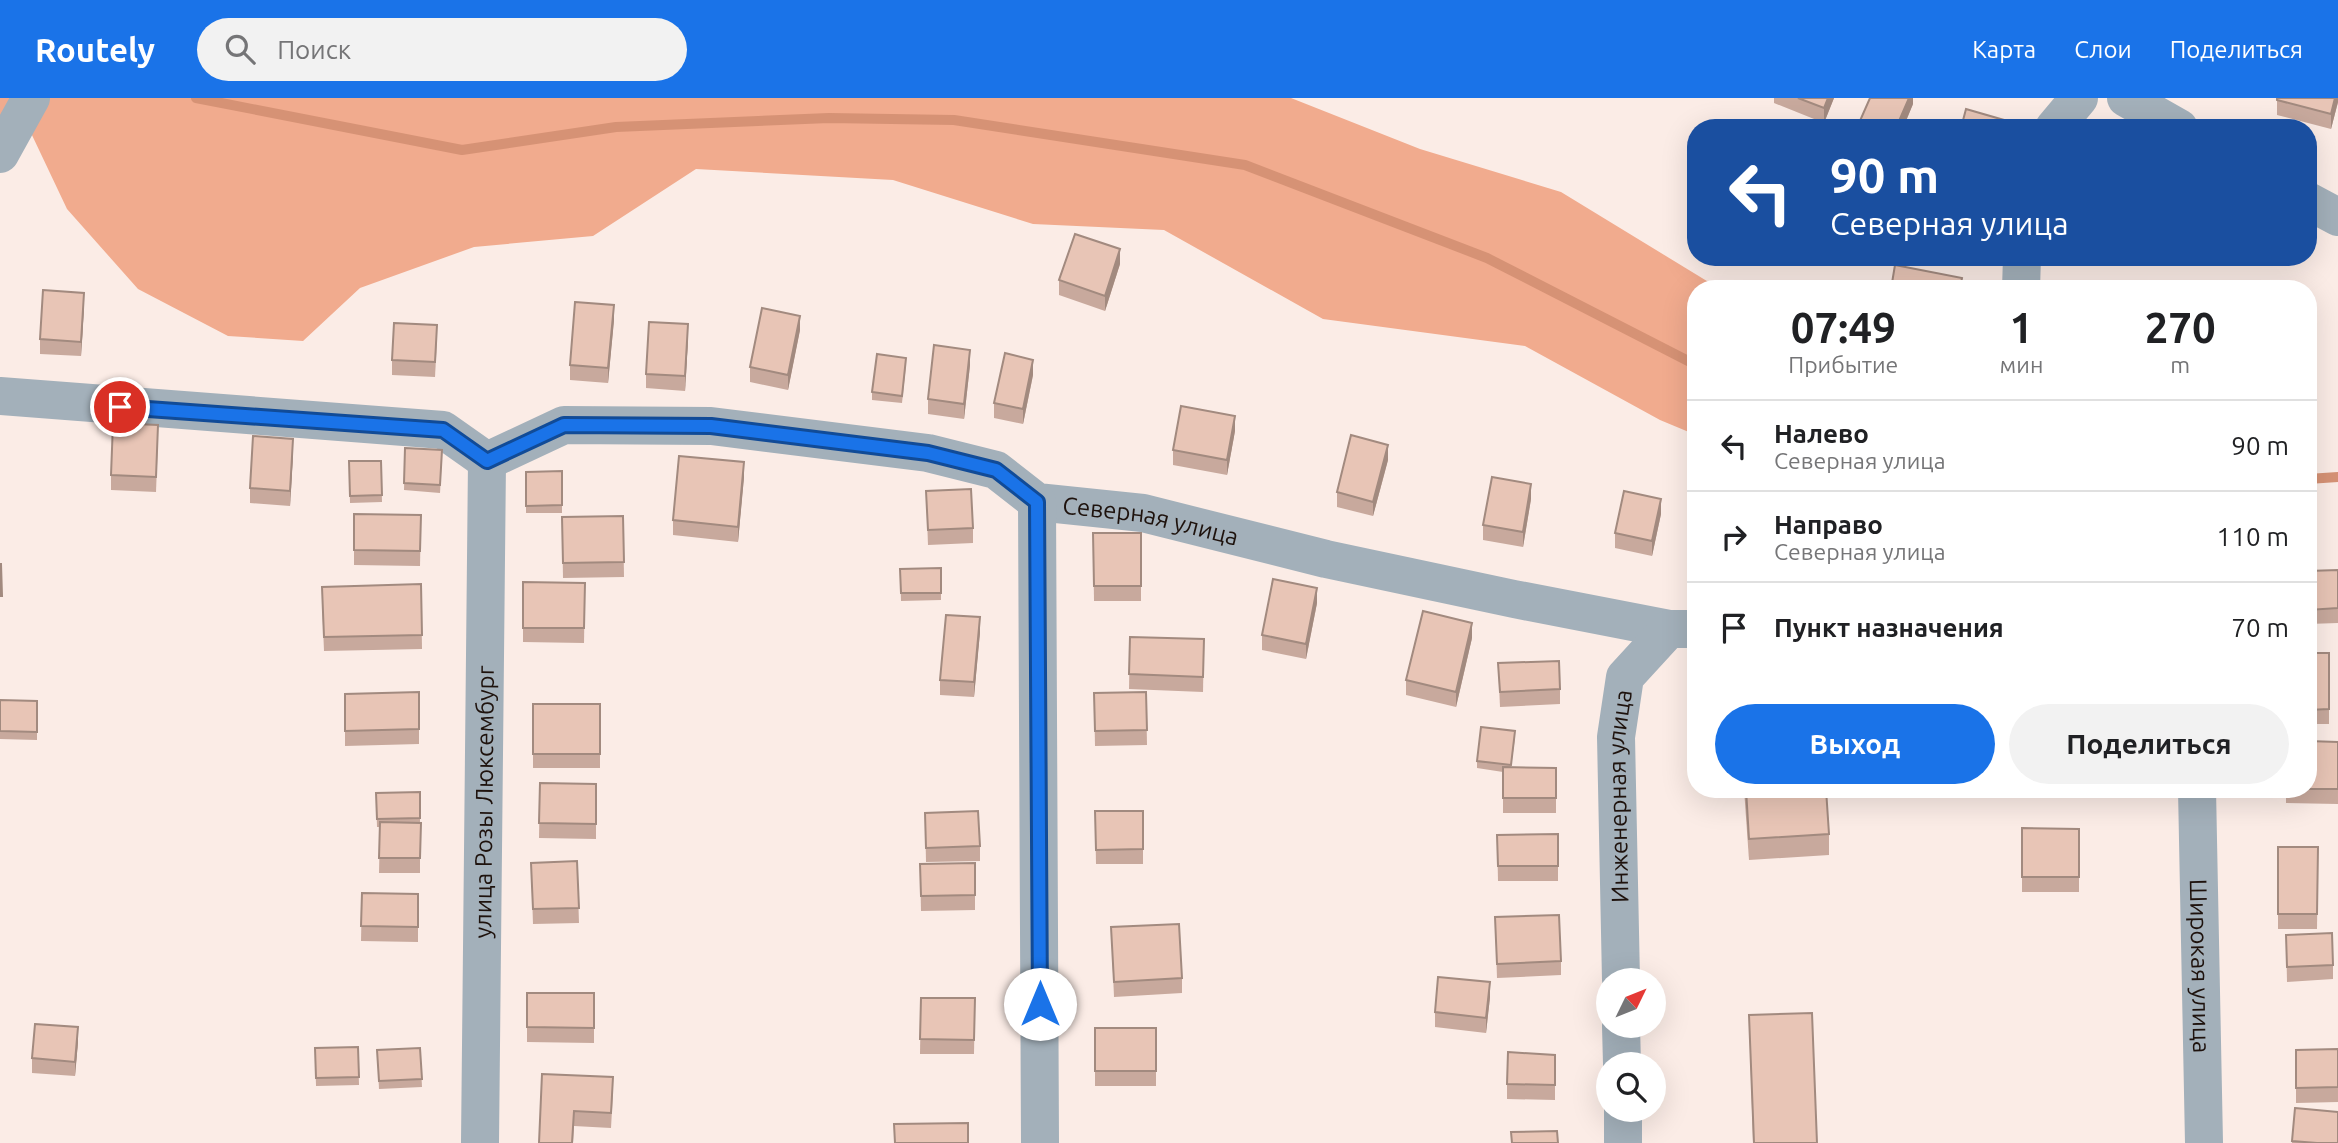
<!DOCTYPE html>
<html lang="ru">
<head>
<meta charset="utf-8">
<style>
  :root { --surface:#fff; --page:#f2f2f2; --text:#202124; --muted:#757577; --line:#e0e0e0; --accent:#1a73e8 }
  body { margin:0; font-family:Ubuntu,sans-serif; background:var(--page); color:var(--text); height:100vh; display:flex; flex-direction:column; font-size:26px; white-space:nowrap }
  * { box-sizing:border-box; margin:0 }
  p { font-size:23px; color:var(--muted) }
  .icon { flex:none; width:38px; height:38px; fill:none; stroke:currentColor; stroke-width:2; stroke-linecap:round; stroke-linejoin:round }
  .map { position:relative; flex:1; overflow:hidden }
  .drawer { position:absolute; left:1687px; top:182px; width:630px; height:518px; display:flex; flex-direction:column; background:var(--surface); border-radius:28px; box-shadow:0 7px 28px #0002 }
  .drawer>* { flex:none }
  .hud { position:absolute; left:1687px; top:21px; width:630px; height:147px; border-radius:28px; box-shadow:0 7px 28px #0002; background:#1a4fa0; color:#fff; overflow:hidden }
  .needle { width:46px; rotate:47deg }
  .buttons { position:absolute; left:1596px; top:870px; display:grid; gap:14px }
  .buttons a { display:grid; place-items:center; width:70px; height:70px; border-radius:50%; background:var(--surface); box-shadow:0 7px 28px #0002; font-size:35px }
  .pin { position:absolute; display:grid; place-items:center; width:60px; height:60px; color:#fff; margin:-30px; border:4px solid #fff; border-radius:50%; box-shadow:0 2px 7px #0007 }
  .me { position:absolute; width:77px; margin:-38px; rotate:0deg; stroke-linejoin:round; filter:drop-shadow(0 0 5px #0008) }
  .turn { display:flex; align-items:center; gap:24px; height:147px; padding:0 28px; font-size:32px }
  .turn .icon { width:91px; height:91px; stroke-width:2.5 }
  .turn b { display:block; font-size:49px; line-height:60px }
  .eta { display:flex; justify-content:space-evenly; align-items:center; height:119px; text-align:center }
  .eta b { font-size:42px; font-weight:700; line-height:49px }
  .primary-button { display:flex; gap:14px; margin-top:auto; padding:14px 28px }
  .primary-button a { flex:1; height:80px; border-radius:42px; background:var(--accent); color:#fff; font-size:28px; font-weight:700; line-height:80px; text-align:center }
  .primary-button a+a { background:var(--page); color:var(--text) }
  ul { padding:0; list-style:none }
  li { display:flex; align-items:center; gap:21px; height:91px; padding:0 28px; border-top:2px solid var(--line) }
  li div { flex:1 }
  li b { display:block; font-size:26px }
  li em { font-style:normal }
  header { display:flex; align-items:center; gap:42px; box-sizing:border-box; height:98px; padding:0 35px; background:var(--accent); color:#fff }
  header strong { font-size:33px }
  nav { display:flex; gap:38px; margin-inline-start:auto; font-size:24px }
  .search { width:490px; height:63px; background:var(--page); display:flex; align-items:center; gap:18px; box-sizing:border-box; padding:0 24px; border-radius:38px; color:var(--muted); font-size:26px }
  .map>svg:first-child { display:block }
  .forest { fill:#f1ab8e }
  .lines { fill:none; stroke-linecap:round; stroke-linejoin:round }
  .stream { stroke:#d69275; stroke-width:10 }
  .street { stroke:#a3b0ba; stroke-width:38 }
  .wall { fill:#c8a99d }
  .shaded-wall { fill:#a28a7f }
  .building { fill:#e8c5b6; stroke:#a28a7f; stroke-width:2 }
  .route-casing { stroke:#114b97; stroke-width:18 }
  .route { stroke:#1a73e8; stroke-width:12 }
  .labels { text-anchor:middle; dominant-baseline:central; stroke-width:5; stroke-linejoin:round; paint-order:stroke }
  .street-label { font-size:24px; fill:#1e120d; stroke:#fff }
</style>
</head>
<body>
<header>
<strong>Routely</strong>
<div class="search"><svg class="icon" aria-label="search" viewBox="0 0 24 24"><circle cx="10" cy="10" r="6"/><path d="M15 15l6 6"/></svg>Поиск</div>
<nav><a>Карта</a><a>Слои</a><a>Поделиться</a></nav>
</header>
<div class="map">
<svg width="2338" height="1045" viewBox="0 0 2338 1045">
  <rect width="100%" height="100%" fill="#fbece6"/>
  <polygon class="forest" points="0,0 1291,0 1420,51 1561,94 1720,191 1696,191 1696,337 1660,322 1525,248 1323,221 1164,132 1033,126 893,82 696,71 593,138 474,149 360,190 303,243 228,238 138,191 67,111 22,16 0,56"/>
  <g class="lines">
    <g class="stream">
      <polyline points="196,0 462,52 616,29 829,20 954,22 1245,67 1487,160 1696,267"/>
      <polyline points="2308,381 2338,379"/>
    </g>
    <g class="street">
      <polyline points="2126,0 2179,30"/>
      <polyline points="2054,30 2079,0"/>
      <polyline points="0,56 31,0"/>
      <polyline points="2308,103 2338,119"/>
      <polyline points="2021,191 2022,159"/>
      <polyline points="0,298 443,332 487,363"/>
      <path id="s1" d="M 487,363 L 564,327 L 711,328 L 928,355 L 996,372 L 1037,404 L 1143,415 L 1326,461 L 1514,501 L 1669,531 L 1696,531"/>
      <polyline points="1037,404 1040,1045"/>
      <path id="s2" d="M 2197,691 L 2204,1045"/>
      <path id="s3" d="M 1621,882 L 1616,639 L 1625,579 L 1669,531"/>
      <polyline points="1621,928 1622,966"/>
      <polyline points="1623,1012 1623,1045"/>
      <path id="s4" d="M 480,1045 L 487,363"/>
    </g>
  </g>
  <g class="wall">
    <polygon points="1774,0 1834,0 1824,25 1774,5"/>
    <polygon points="1913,0 1913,6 1903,30 1859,30 1859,25"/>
    <polygon points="2338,0 2338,4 2331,31 2277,17 2277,2"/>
    <polygon points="1120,166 1105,213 1059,197 1059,182"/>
    <polygon points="84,209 81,258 40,256 40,241"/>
    <polygon points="614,222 608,285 570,282 570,267"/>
    <polygon points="800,232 788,292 750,284 750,269"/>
    <polygon points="688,241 685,293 646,290 646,276"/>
    <polygon points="437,242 435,279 392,277 392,262"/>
    <polygon points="906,267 902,305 872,302 872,294"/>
    <polygon points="970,267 964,321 928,316 928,301"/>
    <polygon points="1033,277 1023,326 994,320 994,305"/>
    <polygon points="1235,333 1227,377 1173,367 1173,352"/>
    <polygon points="158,341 156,394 111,392 111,377"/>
    <polygon points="405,350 442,359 440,395 404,392"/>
    <polygon points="293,356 290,408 250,405 250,390"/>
    <polygon points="1388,362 1373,418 1337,409 1337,394"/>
    <polygon points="349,363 381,363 382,404 350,405"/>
    <polygon points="562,373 562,415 526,415 526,374"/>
    <polygon points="744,379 738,444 673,437 673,422"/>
    <polygon points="926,393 973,430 973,445 928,447"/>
    <polygon points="1531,401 1523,449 1483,442 1483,427"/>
    <polygon points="354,416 421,417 420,468 354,467"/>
    <polygon points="1661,416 1652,458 1615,450 1615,435"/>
    <polygon points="623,418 624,479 563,480 562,419"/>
    <polygon points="1093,435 1141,435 1141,503 1094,503"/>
    <polygon points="941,470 941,502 901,503 900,471"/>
    <polygon points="2338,472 2338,525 2308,526 2308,473"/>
    <polygon points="523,484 585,485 584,545 523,544"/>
    <polygon points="421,486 422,551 324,553 322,504"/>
    <polygon points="1317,505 1306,561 1262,552 1262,537"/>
    <polygon points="980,534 974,599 940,597 940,582"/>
    <polygon points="1130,539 1204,541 1203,594 1129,591"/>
    <polygon points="1472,540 1456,609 1406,597 1406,582"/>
    <rect x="2308" y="555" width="21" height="71"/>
    <polygon points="1498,565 1560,591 1560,606 1500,609"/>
    <polygon points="419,594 419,646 345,648 345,596"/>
    <polygon points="1146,594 1147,647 1095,648 1094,595"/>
    <polygon points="0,602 37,603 37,642 0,641"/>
    <rect x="533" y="606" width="67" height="64"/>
    <polygon points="1515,640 1511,669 1556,670 1556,715 1503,715 1503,674 1477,670 1477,663"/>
    <polygon points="2308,643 2338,644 2338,706 2286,705 2286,691 2308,691"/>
    <polygon points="540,685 596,686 596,741 539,740"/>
    <polygon points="1744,691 1826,691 1829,736 1829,757 1749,762"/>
    <polygon points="420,694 420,775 379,775 380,729 377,729 376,695"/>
    <polygon points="1095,713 1143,713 1143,766 1096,766"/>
    <polygon points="925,715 980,748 980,763 926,764"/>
    <polygon points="2022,730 2079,731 2079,794 2022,794"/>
    <polygon points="1558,736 1558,783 1498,783 1497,737"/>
    <polygon points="2278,749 2318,749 2317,831 2278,831"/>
    <polygon points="577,763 579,825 533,826 531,765"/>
    <polygon points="975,765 975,812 921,813 920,766"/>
    <polygon points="362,795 418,796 418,844 361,843"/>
    <polygon points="1495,819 1561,863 1561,877 1497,880"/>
    <polygon points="1111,829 1182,880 1182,895 1114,899"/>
    <polygon points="2286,837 2333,867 2333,881 2287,884"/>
    <polygon points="527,895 594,895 594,945 527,944"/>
    <polygon points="1490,899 1486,935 1435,929 1435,914"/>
    <polygon points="921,900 975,900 974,956 920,956"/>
    <polygon points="1749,917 1817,1045 1753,1045"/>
    <rect x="1095" y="930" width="61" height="58"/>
    <polygon points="78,944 75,978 32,975 32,960"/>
    <polygon points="358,949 359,987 316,988 315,950"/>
    <polygon points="420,950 422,989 379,991 377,952"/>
    <polygon points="2338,951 2338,1004 2296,1005 2296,952"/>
    <polygon points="1555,957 1555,1002 1507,1001 1507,986"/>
    <polygon points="542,976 613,994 611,1030 574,1028 573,1045 539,1045"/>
    <polygon points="2295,1010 2338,1045 2292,1045"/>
  </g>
  <g class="shaded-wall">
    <polygon points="1828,0 1834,0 1824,25 1824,10"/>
    <polygon points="1909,0 1913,0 1913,6 1903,30 1896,30"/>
    <polygon points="2335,0 2338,0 2338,4 2331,31 2331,16"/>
    <polygon points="1120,151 1120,166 1105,213 1105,198"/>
    <polygon points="84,195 84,209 81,258 81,244"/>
    <polygon points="614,207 614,222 608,285 608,270"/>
    <polygon points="800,218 800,232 788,292 788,277"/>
    <polygon points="688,226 688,241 685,293 685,278"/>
    <polygon points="970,252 970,267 964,321 964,306"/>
    <polygon points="1033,262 1033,277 1023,326 1023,311"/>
    <polygon points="1235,318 1235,333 1227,377 1227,362"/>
    <polygon points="293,341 293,356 290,408 290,393"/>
    <polygon points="1388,347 1388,362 1373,418 1373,404"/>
    <polygon points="744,364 744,379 738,444 738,429"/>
    <polygon points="1531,386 1531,401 1523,449 1523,434"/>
    <polygon points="1661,401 1661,416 1652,458 1652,443"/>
    <polygon points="1317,490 1317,505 1306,561 1306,546"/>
    <polygon points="980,519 980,534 974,599 974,584"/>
    <polygon points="1472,525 1472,540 1456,609 1456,594"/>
    <polygon points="1490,884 1490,899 1486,935 1486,920"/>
    <polygon points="78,929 78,944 75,978 75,964"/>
  </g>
  <g class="building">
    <polygon points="1798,0 1828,0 1824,10"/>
    <polygon points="1870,0 1909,0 1896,30 1869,30 1859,25"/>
    <polygon points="2277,0 2335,0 2331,16 2277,2"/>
    <polygon points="1966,11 2004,22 2001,30 1961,30"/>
    <polygon points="1075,136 1120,151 1105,198 1059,182"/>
    <polygon points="1895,167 1962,180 1960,191 1891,191"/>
    <polygon points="43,192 84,195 81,244 40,241"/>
    <polygon points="575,204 614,207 608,270 570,267"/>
    <polygon points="762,210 800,218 788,277 750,269"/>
    <polygon points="649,224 688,226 685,278 646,276"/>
    <polygon points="394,225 437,227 435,264 392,262"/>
    <polygon points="934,247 970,252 964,306 928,301"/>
    <polygon points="1005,255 1033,262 1023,311 994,305"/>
    <polygon points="877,256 906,260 902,298 872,294"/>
    <polygon points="1181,308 1235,318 1227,362 1173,352"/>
    <polygon points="113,325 158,327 156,379 111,377"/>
    <polygon points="1351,337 1388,347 1373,404 1337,394"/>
    <polygon points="253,338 293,341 290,393 250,390"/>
    <polygon points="405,350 442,352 440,387 404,385"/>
    <polygon points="679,358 744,364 738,429 673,422"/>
    <polygon points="349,363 381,363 382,397 350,398"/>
    <polygon points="562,373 562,407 526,408 526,374"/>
    <polygon points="1492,379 1531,386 1523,434 1483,427"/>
    <polygon points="971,391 973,430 928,432 926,393"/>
    <polygon points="1624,393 1661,401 1652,443 1615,435"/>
    <polygon points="354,416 421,417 420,453 354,452"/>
    <polygon points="623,418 624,464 563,465 562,419"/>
    <polygon points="1093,435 1141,435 1141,488 1094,488"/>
    <polygon points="0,466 1,466 2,498 0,498"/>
    <polygon points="941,470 941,495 901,495 900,471"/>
    <polygon points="2338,472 2338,510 2308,512 2308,473"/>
    <polygon points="1273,481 1317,490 1306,546 1262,537"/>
    <polygon points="523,484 585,485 584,530 523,530"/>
    <polygon points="421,486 422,537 324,539 322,489"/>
    <polygon points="1423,513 1472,525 1456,594 1406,582"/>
    <polygon points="946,517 980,519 974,584 940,582"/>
    <polygon points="1130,539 1204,541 1203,579 1129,576"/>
    <polygon points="2308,555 2329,555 2329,611 2308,612"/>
    <polygon points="1559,563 1560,591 1500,594 1498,565"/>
    <polygon points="419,594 419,631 345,633 345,596"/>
    <polygon points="1146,594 1147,632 1095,633 1094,595"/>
    <polygon points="0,602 37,603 37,634 0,633"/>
    <rect x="533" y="606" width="67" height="50"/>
    <polygon points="1481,629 1515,633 1511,667 1477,663"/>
    <polygon points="2308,643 2338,644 2338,691 2308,691"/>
    <polygon points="1503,669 1556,670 1556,700 1503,700"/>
    <polygon points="540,685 596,686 596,726 539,725"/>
    <polygon points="1746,691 1826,691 1829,736 1749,741"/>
    <polygon points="420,694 420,720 377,721 376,695"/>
    <polygon points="978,713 980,748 926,750 925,715"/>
    <polygon points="1095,713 1143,713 1143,751 1096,752"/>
    <polygon points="380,724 421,725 420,760 379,760"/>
    <polygon points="2022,730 2079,731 2079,779 2022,779"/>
    <polygon points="1558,736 1558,768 1498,768 1497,737"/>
    <polygon points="2278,749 2318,749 2317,816 2278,816"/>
    <polygon points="577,763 579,810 533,811 531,765"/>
    <polygon points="975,765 975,797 921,798 920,766"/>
    <polygon points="362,795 418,796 418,829 361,828"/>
    <polygon points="1559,817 1561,863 1497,866 1495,819"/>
    <polygon points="1179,826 1182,880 1114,884 1111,829"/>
    <polygon points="2332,835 2333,867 2287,869 2286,837"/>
    <polygon points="1438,879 1490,884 1486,920 1435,914"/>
    <polygon points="527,895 594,895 594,930 527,929"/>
    <polygon points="921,900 975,900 974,942 920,941"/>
    <polygon points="1812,915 1817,1045 1754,1045 1749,917"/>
    <polygon points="35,926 78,929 75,964 32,960"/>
    <rect x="1095" y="930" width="61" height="43"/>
    <polygon points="358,949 359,979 316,980 315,950"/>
    <polygon points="420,950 422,981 379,983 377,952"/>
    <polygon points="2338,951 2338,989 2296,990 2296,952"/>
    <polygon points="1508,954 1555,957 1555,987 1507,986"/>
    <polygon points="542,976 613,979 611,1015 574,1013 572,1045 539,1045"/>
    <polygon points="2295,1010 2338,1014 2338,1045 2317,1045 2292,1043"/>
    <polygon points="968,1025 968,1045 895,1045 894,1026"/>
    <polygon points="1557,1033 1558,1045 1512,1045 1511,1034"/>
  </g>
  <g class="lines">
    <g class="route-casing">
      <polyline id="route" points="120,309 443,332 487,363 564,327 711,328 928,355 996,372 1037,404 1040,906"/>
    </g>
    <use href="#route" class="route"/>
  </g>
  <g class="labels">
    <g class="street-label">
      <text stroke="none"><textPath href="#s1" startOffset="688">Северная улица</textPath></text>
      <text stroke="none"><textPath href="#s3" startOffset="184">Инженерная улица</textPath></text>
      <text stroke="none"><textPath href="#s4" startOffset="341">улица Розы Люксембург</textPath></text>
      <text stroke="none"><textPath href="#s2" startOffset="177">Широкая улица</textPath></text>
    </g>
  </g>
</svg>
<div class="buttons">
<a><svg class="needle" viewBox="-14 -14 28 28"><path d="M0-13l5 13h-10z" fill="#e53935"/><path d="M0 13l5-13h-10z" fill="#757577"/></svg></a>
<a><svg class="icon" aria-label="search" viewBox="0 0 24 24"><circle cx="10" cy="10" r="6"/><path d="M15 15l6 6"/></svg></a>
</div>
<div class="pin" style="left:120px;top:309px;background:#d93025"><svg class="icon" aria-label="arrive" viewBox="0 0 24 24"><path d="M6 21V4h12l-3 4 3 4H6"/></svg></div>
<svg class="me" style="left:1040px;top:906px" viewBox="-20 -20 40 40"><circle r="19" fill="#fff"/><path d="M0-13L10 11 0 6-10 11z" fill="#1a73e8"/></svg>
<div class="hud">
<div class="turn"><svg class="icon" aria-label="left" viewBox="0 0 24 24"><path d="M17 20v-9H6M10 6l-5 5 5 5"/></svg><div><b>90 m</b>Северная улица</div></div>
</div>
<section class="drawer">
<div class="eta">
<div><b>07:49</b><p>Прибытие</p></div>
<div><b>1</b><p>мин</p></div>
<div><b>270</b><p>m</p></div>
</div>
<ul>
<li><svg class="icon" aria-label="left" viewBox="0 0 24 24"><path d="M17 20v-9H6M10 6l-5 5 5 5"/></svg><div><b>Налево</b><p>Северная улица</p></div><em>90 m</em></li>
<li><svg class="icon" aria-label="right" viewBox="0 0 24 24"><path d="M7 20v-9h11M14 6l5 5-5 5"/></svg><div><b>Направо</b><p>Северная улица</p></div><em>110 m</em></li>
<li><svg class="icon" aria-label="arrive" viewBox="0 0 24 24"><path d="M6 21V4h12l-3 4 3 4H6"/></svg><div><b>Пункт назначения</b></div><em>70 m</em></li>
</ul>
<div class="primary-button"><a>Выход</a><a>Поделиться</a></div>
</section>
</div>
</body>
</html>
